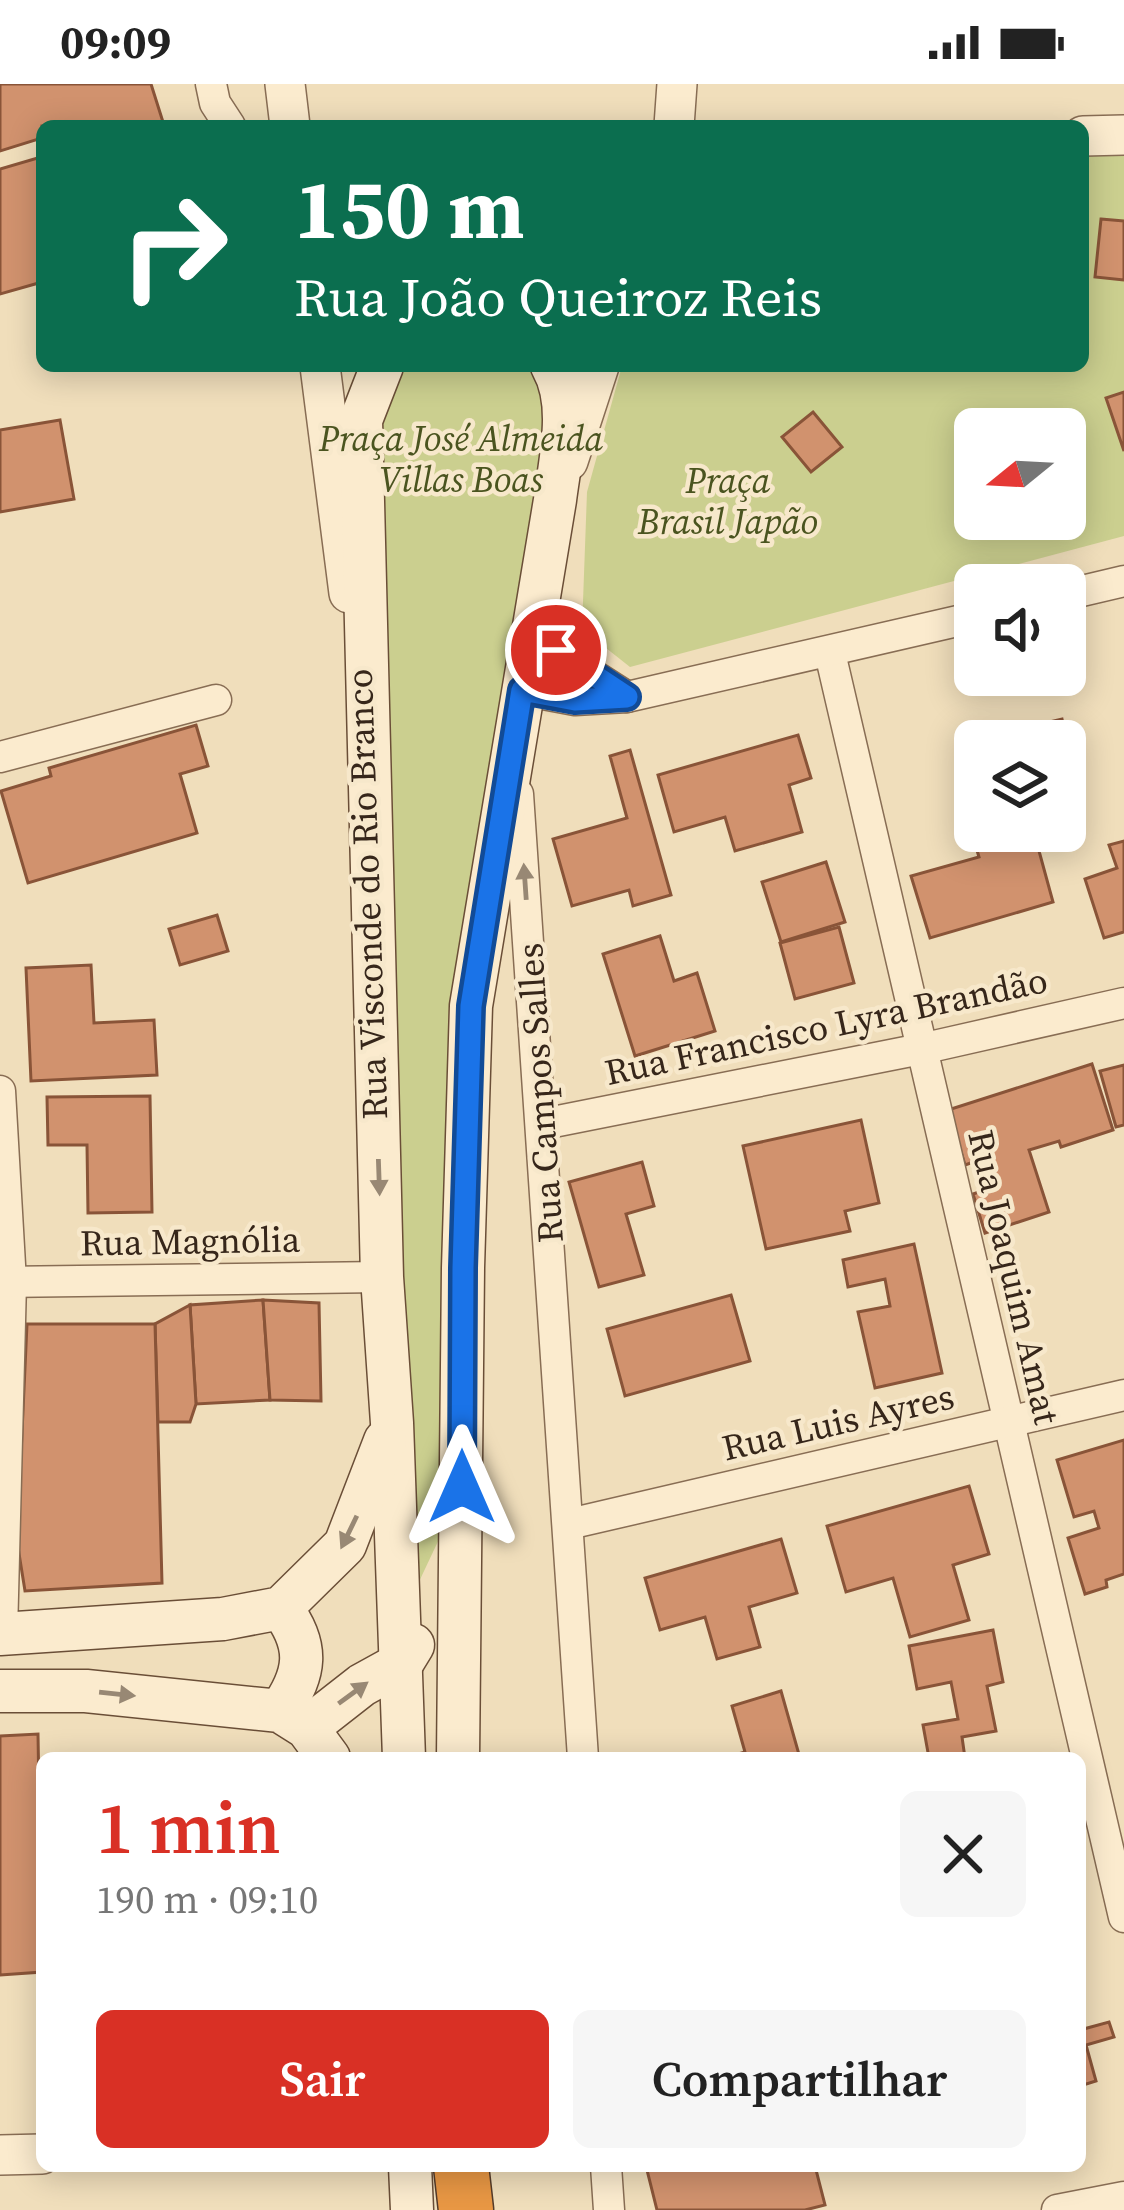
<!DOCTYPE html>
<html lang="pt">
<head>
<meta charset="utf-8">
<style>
  :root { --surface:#fff; --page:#f6f6f6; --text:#222; --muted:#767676; --accent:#d93025 }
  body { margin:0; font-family:"Source Serif 4",serif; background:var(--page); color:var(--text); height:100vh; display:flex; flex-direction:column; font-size:45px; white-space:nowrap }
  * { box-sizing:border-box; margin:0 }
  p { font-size:39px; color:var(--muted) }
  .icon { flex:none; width:66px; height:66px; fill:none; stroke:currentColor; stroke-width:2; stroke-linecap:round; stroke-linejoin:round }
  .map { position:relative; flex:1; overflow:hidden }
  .side { position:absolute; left:36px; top:1668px; width:1050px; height:420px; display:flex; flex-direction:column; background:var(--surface); border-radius:18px; box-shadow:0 6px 30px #0003 }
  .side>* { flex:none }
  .banner { position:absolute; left:36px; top:36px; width:1053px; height:252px; border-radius:18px; box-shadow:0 6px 30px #0003; background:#0b6e4f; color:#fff; overflow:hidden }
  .needle { width:78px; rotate:252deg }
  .buttons { position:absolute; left:954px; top:324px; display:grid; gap:24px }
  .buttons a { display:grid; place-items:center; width:132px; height:132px; border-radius:18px; background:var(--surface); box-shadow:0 6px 30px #0003; font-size:60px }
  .pin { position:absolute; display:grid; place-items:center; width:102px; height:102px; color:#fff; margin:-51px; border:6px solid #fff; border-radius:50%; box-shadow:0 3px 12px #0007 }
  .me { position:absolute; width:132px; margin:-66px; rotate:0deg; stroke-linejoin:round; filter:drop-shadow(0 0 9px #0008) }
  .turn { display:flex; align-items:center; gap:42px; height:252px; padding:0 60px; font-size:54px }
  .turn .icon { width:156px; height:156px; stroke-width:2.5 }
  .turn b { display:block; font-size:84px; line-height:102px }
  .round { display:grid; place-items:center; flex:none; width:126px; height:126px; border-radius:18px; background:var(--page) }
  .head { display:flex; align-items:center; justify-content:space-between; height:204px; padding:0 60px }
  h1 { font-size:72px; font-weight:600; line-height:90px; color:var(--accent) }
  .action { display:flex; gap:24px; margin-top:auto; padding:24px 60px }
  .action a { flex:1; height:138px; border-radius:18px; background:var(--accent); color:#fff; font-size:48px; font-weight:600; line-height:138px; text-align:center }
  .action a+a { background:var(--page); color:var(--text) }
  .status { display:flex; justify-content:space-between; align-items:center; height:84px; padding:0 60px; background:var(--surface); direction:ltr }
  .status svg { height:33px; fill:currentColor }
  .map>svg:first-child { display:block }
  .green { fill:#cbcf8f; fill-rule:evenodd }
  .building { fill:#d1926e; stroke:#895438; stroke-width:3 }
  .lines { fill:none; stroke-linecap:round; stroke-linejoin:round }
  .minor-casing { stroke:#886d54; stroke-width:33 }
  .tertiary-casing { stroke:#886d54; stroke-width:42 }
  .secondary-casing { stroke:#6a4e37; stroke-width:45 }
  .motorway-casing { stroke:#553b29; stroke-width:57 }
  .minor { stroke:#fbebce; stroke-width:30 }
  .tertiary { stroke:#fbebce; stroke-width:39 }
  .secondary { stroke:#fbebce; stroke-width:42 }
  .motorway { stroke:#e89744; stroke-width:54 }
  .oneway { fill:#988874 }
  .route-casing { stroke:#114b97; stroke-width:30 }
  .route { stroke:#1a73e8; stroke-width:21 }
  .labels { text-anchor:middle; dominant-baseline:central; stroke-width:9; stroke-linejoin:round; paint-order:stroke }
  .park-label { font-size:36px; font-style:italic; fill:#4a541f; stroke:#f7e8cb }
  .street-label { font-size:36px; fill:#36261a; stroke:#f7e8cb }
</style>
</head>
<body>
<div class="status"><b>09:09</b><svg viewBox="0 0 49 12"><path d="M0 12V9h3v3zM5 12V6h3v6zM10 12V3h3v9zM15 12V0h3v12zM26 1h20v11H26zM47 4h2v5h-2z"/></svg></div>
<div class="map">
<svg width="1124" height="2126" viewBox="0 0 1124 2126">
  <rect width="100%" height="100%" fill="#f0debb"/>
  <g class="green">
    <path d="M 1124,69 L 1124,452 L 630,583 L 582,545 L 587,408 L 622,282 L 1083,282 L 1083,70 ZM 975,345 L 1065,345 L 1065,435 L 975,435 Z"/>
    <polygon points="387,282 546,282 553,295 510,646 458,1415 408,1521 367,337"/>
  </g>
  <g class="building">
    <polygon points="0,0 151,0 163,38 149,42 42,42 42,54 0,67"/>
    <polygon points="41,73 42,198 0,210 0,85"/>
    <polygon points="1101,135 1124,137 1124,196 1095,193"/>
    <polygon points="1124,308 1124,367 1106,314"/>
    <polygon points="813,328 842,363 811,388 782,353"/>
    <polygon points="60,336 74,415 0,428 0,346"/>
    <polygon points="1062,635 1073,685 1065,687 1065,657 1018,657 1015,646"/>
    <polygon points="196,641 208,682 180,690 197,749 28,799 1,707 51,692 49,684"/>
    <polygon points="798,651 811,694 789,701 802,748 735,767 725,733 674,748 658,691"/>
    <polygon points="630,666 671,811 633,822 629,806 572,822 553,755 627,734 610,672"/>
    <polygon points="975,741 975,747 1048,747 1053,762 1039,767 1053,818 930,854 911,792 979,773 970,743"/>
    <polygon points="1124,757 1124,848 1104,854 1085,795 1117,784 1109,761"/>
    <polygon points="826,778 845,838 781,858 762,798"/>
    <polygon points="217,831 228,867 180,881 169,845"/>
    <polygon points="839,843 854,899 795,915 780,859"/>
    <polygon points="660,852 674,897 697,889 715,947 635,972 603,870"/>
    <polygon points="91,881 94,939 154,936 157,991 31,997 26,884"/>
    <polygon points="1092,980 1113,1046 1061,1063 1059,1057 1029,1066 1049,1128 985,1149 973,1110 991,1104 982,1075 965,1081 948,1026"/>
    <polygon points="1124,981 1124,1041 1116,1043 1100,987"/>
    <polygon points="150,1012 152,1128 88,1129 87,1061 48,1061 47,1013"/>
    <polygon points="861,1036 879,1119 845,1127 850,1147 766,1165 743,1062"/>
    <polygon points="642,1078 654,1122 626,1130 644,1191 599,1203 569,1098"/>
    <polygon points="914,1160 942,1289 875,1304 858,1228 890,1222 885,1195 848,1203 843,1176"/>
    <polygon points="731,1211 750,1277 625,1312 607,1245"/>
    <polygon points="263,1216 270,1316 196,1320 190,1221"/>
    <polygon points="263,1216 319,1219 321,1317 270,1316"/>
    <polygon points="190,1221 196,1320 190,1338 158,1338 155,1240"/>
    <polygon points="27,1240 155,1240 162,1499 25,1507 17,1457"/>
    <polygon points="1124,1356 1124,1490 1106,1496 1107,1503 1085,1510 1068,1454 1099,1444 1094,1427 1074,1433 1057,1376"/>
    <polygon points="969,1402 989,1470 953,1481 969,1536 910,1553 893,1494 846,1508 827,1442"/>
    <polygon points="781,1455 797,1509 749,1523 760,1563 717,1575 705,1533 660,1546 645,1494"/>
    <polygon points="993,1546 1003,1598 987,1602 996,1647 962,1653 965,1674 929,1674 923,1641 958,1635 951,1598 917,1605 909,1562"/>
    <polygon points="781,1607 800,1674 725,1674 745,1668 732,1622"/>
    <polygon points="38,1650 42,1888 0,1891 0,1652"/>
    <polygon points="1109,1938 1114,1953 1086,1961 1096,1997 1080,2002 1080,1946"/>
    <polygon points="646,2082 815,2082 825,2121 805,2126 657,2126"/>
  </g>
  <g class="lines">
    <g class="minor-casing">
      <g id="minor">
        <polyline points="211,0 215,19 230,42"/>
        <polyline points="1065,511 1124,497"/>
        <polyline points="532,552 627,613"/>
        <polyline points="830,569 1124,1833"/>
        <polyline points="522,606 575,616 627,613 975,533"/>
        <polyline points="0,673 216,616"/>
        <polyline points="518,710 583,1674"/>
        <polyline points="0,1007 11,1198 2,1550"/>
        <polyline points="543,1040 921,965 1124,919"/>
        <polyline points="0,1198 382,1193"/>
        <polyline points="569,1440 1124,1311"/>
        <polyline points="606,2082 609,2126"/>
        <polyline points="1057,2126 1124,2113"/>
      </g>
    </g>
    <g class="tertiary-casing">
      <g id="tertiary">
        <polyline points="285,0 290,42"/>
        <polyline points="674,42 677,0"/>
        <polyline points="1083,52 1124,51"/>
        <polyline points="320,282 349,509"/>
        <polyline points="568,377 599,282"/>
        <polyline points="0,2071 42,2070"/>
      </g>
    </g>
    <g class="secondary-casing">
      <g id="secondary">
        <polyline points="382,282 361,336 382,1193 392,1339 404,1674"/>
        <polyline points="0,1550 223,1535 281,1524 345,1461 385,1357"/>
        <polyline points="0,1607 86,1607 280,1627 307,1644 329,1674"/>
        <path d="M 280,1627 C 306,1590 310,1562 281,1524"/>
        <polyline points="307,1644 362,1601 402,1579 413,1561"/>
        <path d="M 458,1674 L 463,1184 L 471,922 L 555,416 C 560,375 574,320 552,282"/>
        <polyline points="410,2082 412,2126"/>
      </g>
    </g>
    <g class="motorway-casing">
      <polyline id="motorway" points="461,2082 466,2126"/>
    </g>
    <use href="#minor" class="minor"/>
    <use href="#tertiary" class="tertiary"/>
    <use href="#secondary" class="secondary"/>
    <use href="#motorway" class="motorway"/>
  </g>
  <defs><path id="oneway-solid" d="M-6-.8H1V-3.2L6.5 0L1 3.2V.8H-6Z" transform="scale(3)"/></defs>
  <g class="oneway">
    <use href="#oneway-solid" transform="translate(525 798) rotate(-94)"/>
    <use href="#oneway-solid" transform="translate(379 1093) rotate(88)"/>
    <use href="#oneway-solid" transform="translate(349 1448) rotate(116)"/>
    <use href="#oneway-solid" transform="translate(353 1609) rotate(-36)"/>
    <use href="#oneway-solid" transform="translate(117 1610) rotate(6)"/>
  </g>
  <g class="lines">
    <g class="route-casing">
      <polyline id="route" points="462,1403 463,1184 471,922 522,606 575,616 627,613 556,566"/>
    </g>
    <use href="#route" class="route"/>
  </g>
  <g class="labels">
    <g class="park-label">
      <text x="461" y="354">Praça José Almeida<tspan x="461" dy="41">Villas Boas</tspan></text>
      <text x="728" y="396">Praça<tspan x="728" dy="41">Brasil Japão</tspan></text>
    </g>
    <g class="street-label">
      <text transform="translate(367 810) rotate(-92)">Rua Visconde do Rio Branco</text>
      <text transform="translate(826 942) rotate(-12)">Rua Francisco Lyra Brandão</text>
      <text transform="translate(540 1009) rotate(-94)">Rua Campos Salles</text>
      <text transform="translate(190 1157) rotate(-1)">Rua Magnólia</text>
      <text transform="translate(1014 1193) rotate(77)">Rua Joaquim Amat</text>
      <text transform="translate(838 1338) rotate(-13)">Rua Luis Ayres</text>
    </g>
  </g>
</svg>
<div class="buttons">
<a><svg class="needle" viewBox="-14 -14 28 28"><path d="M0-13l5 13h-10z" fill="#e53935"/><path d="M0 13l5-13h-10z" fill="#767676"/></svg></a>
<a><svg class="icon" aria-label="sound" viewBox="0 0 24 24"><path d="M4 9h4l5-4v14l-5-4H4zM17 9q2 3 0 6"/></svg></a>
<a><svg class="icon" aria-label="layers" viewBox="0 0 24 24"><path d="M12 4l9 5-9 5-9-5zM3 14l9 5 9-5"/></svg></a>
</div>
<div class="pin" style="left:556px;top:566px;background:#d93025"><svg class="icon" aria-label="arrive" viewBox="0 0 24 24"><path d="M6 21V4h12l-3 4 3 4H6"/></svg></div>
<svg class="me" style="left:462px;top:1403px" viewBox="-20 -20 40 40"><path d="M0-17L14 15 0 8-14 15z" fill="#1a73e8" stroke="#fff" stroke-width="4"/></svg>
<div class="banner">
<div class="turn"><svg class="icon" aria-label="right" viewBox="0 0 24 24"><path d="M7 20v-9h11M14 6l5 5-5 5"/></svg><div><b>150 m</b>Rua João Queiroz Reis</div></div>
</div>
<section class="side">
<div class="head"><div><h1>1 min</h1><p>190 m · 09:10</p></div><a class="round"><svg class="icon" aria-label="close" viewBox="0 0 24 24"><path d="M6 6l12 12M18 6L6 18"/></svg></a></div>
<div class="action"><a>Sair</a><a>Compartilhar</a></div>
</section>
</div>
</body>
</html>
